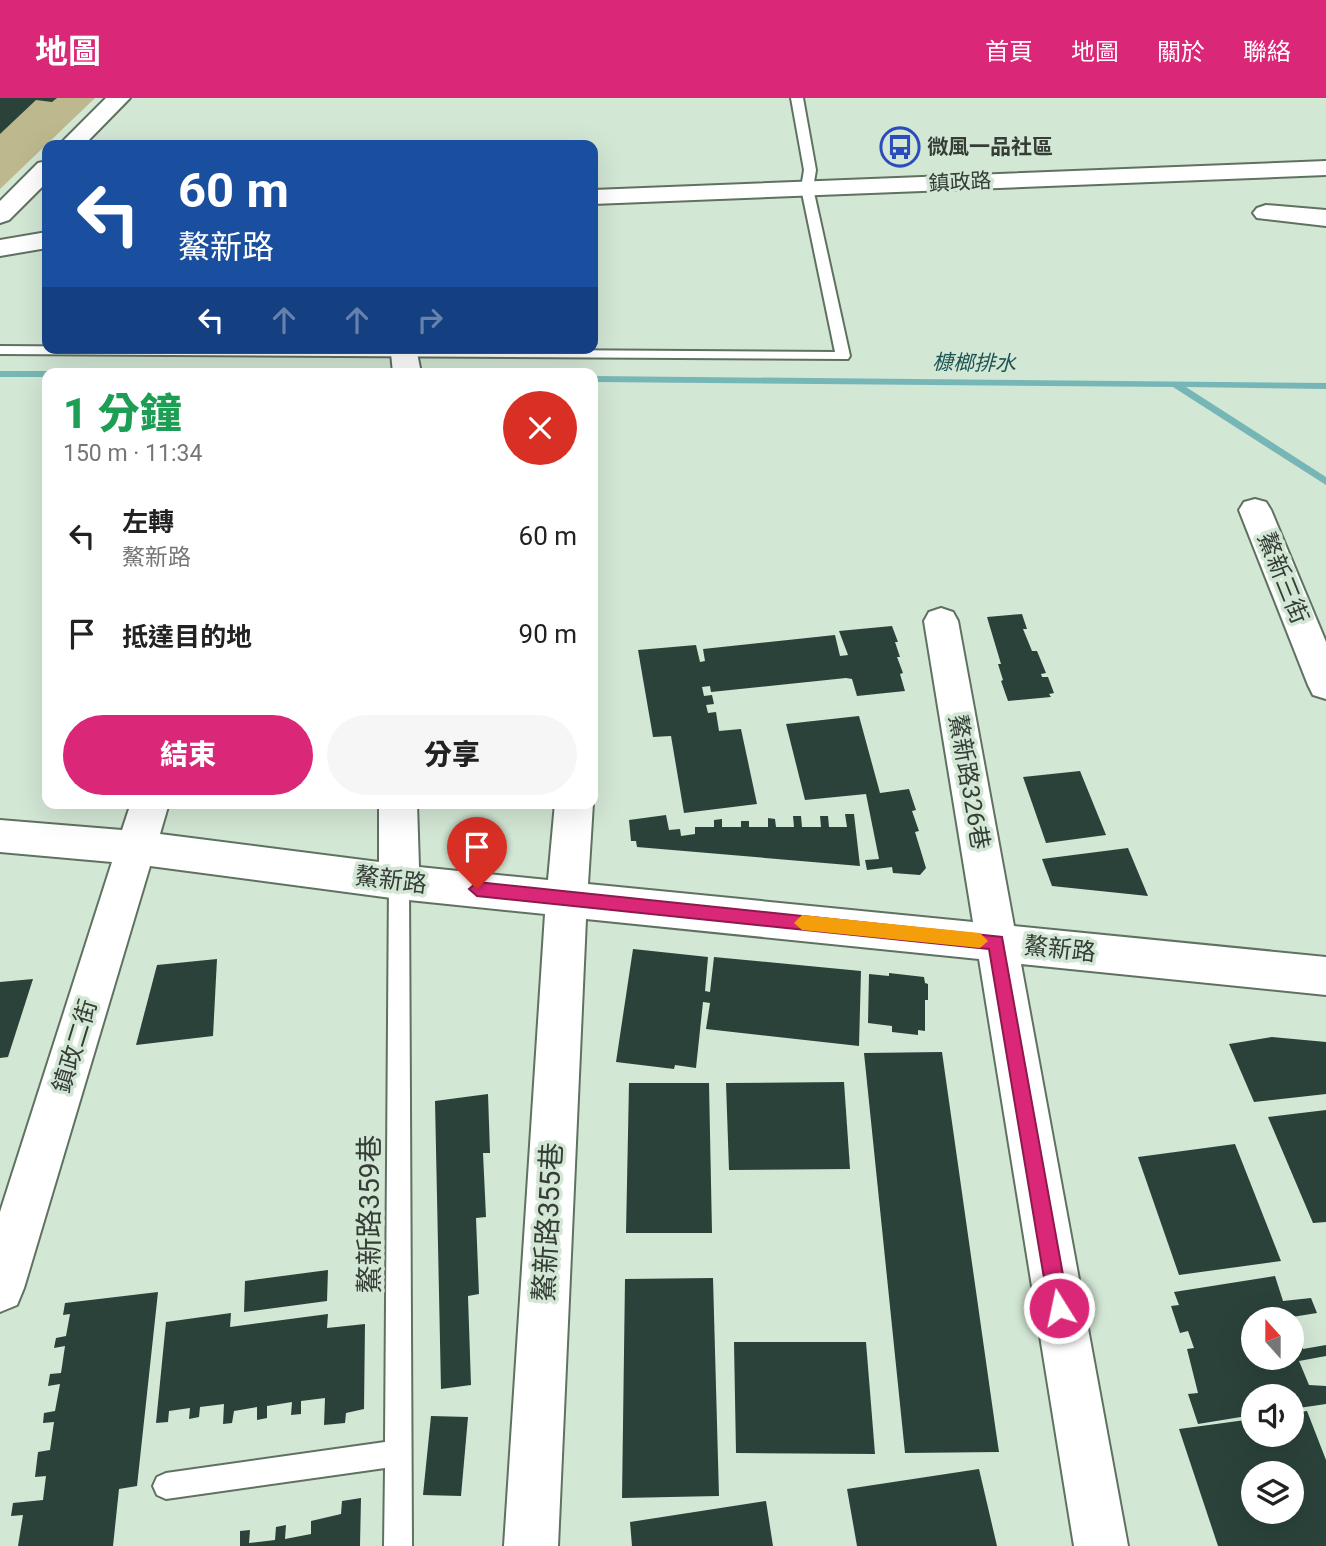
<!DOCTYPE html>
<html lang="zh-TW">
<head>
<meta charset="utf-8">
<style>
  :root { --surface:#fff; --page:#f6f6f6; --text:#222; --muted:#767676; --accent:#db2777 }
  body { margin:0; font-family:Roboto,"Noto Sans TC",sans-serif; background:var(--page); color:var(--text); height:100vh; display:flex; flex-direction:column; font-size:26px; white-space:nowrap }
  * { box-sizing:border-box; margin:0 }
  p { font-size:23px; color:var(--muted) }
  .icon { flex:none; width:38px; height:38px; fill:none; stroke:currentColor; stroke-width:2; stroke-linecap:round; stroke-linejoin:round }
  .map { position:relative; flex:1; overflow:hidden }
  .details { position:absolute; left:42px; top:270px; width:556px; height:441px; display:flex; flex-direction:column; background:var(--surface); border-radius:14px; box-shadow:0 7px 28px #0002 }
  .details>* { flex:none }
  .hud { position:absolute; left:42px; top:42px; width:556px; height:214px; border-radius:14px; box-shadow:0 7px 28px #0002; background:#1a4fa0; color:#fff; overflow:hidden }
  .needle { width:46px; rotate:339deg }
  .buttons { position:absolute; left:1241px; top:1209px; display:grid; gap:14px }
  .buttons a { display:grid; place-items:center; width:63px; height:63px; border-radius:50%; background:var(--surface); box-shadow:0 7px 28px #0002; font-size:35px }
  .pin { position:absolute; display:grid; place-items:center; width:60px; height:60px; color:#fff; margin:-72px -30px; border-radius:50% 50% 50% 0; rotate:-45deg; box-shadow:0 0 7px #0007 }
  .pin .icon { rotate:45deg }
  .me { position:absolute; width:77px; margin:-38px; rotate:350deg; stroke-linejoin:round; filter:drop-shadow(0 0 5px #0008) }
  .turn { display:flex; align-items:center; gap:24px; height:147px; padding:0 21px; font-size:32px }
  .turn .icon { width:91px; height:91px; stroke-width:2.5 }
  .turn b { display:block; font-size:49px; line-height:60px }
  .lanes { display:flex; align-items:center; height:66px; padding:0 21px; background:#0003; justify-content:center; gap:35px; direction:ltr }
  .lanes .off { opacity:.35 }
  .round { display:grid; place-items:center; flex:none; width:74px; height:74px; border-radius:37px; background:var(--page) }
  .summary { display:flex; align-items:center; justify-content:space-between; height:119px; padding:0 21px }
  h1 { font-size:42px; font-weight:800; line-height:52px; color:#1e9e55 }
  .primary-button { display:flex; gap:14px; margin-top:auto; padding:14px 21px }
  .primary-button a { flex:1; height:80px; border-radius:42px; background:var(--accent); color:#fff; font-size:28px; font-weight:800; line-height:80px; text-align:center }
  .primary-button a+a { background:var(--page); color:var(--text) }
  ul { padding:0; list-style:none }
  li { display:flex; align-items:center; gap:21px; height:98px; padding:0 21px }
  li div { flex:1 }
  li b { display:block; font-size:26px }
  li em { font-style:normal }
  header { display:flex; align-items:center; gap:42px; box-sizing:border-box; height:98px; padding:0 35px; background:var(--accent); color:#fff }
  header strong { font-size:33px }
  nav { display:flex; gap:38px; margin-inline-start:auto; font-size:24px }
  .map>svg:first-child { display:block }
  .green { fill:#beb88e }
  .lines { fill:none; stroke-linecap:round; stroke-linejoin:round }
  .stream { fill:#77b6b6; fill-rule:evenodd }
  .building { fill:#2b423b; fill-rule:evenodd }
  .service-casing { stroke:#5f7161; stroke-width:4 }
  .minor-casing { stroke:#5f7161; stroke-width:4 }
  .tertiary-casing { stroke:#5f7161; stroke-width:4 }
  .service { fill:#fff; fill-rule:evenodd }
  .minor { fill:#fff; fill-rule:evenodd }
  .tertiary { fill:#fff; fill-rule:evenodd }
  .route { fill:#db2777; stroke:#8e194d; stroke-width:2 }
  .slow { fill:#f59e0b }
  .labels { text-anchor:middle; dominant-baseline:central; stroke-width:7; stroke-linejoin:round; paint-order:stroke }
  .far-poi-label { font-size:21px; font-weight:bold; fill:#353d36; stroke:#d3e7d5; text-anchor:start }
  .far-street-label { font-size:21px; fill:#353d36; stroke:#d3e7d5 }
  .far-water-label { font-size:21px; font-style:italic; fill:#1d5454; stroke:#d3e7d5 }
  .street-label { font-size:24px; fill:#353d36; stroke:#d3e7d5 }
  .near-street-label { font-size:28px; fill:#353d36; stroke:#d3e7d5 }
</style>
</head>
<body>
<header>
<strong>地圖</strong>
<nav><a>首頁</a><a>地圖</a><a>關於</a><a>聯絡</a></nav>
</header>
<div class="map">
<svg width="1326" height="1448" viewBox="0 0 1326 1448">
  <rect width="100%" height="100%" fill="#d3e7d5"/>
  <polygon class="green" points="0,0 95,0 0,91"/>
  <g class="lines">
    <g class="stream">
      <polygon points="0,273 47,273 51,275 47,275 47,279 0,279"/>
      <polygon points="593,278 1326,285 1326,291 1186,289 1326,379 1326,387 1173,289 593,284"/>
    </g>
  </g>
  <g class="building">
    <polygon points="0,0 57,0 52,4 36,2 0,36"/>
    <polygon points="1022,516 1027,531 1023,531 1032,553 1037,553 1046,575 1041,576 1042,579 1048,579 1054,595 1049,596 1051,599 1008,603 1001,583 1003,582 998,566 1001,566 987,519"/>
    <polygon points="892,528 898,544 895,544 900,559 897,559 903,575 900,576 905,593 857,598 852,581 846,580 711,594 710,588 702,589 704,598 712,597 714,606 706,607 708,615 716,614 719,633 741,631 757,706 684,715 671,638 653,639 638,552 696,547 700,564 705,563 703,551 835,537 840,558 848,557 839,533"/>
    <polygon points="859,618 880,695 909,691 916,712 912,713 919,733 915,734 926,770 920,777 893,775 892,769 867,772 865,762 879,761 866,696 805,702 786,626"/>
    <polygon points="1080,673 1106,737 1046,745 1023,679"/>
    <polygon points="845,716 854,716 860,768 637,749 636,743 631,743 629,722 666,717 669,732 680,731 681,738 695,736 695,729 714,729 714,722 722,721 722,729 741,729 741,723 749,723 749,729 768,729 768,720 775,721 776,729 794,729 793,718 801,718 802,729 821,729 820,718 828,718 829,729 847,729"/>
    <polygon points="1128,750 1148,798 1052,788 1042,761"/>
    <polygon points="633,851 708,859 705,893 710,894 714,859 861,873 859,948 706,931 710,905 703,904 696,970 675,967 674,971 616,964"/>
    <polygon points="217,861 213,938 136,947 157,867"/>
    <polygon points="889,875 924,879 925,885 928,886 928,902 925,902 925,933 918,932 918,937 892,934 892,928 868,925 869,876 889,878"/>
    <polygon points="33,881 8,959 0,960 0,884"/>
    <polygon points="1272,939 1326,944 1326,996 1254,1004 1229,946"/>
    <polygon points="942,954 996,1334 999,1354 905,1355 864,955"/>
    <polygon points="844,984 850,1071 729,1072 726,985"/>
    <polygon points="629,985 709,985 712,1135 626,1135"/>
    <polygon points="488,996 490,1055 483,1055 486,1119 476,1120 479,1196 468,1198 471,1287 441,1291 435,1003"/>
    <polygon points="1326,1012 1326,1124 1313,1125 1268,1019"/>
    <polygon points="1235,1046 1281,1163 1179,1177 1138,1059"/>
    <polygon points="328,1172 327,1203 244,1214 245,1183"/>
    <path d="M 1275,1178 L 1283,1203 L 1311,1200 L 1317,1215 L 1292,1219 L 1303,1251 L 1326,1247 L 1326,1258 L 1299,1263 L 1309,1287 L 1326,1288 L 1326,1306 L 1292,1311 L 1292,1298 L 1253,1298 L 1253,1317 L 1198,1326 L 1188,1296 L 1198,1295 L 1187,1251 L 1194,1250 L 1188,1233 L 1180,1235 L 1171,1208 L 1179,1207 L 1174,1194 ZM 1253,1222 L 1292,1222 L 1292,1260 L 1253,1260 Z"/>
    <polygon points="713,1180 719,1398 622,1400 625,1181"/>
    <polygon points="158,1194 137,1388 119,1391 113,1448 18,1448 23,1417 11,1418 13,1405 43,1402 46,1378 35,1379 38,1354 50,1352 54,1324 43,1325 44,1315 55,1313 60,1286 48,1288 50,1276 61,1275 65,1248 54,1250 56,1240 66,1238 70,1216 63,1217 65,1205"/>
    <polygon points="231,1215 230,1229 328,1216 327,1230 365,1226 364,1311 346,1315 345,1325 324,1327 325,1300 301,1303 301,1316 291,1317 292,1304 267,1308 267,1320 257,1322 257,1309 234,1313 232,1325 223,1326 224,1306 200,1309 199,1319 189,1321 190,1310 169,1313 168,1324 156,1325 166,1224"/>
    <polygon points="734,1244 866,1244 875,1356 736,1355"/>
    <path d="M 1307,1313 L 1326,1362 L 1326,1448 L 1218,1448 L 1179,1331 L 1253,1321 L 1253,1337 L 1292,1337 L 1292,1315 ZM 1253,1376 L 1292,1376 L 1292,1414 L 1253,1414 Z"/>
    <polygon points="431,1318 468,1319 461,1398 423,1397"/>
    <polygon points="979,1371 997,1448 857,1448 847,1391"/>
    <polygon points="361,1400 360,1448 240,1448 240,1433 250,1432 249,1445 275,1442 276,1429 286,1427 285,1441 311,1436 311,1423 341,1416 342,1403"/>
    <polygon points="766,1403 773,1448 632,1448 630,1424"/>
  </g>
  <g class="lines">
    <g class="service-casing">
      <g id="service">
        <polygon points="791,0 803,0 816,72 813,90 850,258 848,261 0,256 0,248 835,254 801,90 804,72"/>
        <polygon points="399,775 406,778 409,784 412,1448 384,1448 385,1370 166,1401 157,1397 153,1388 157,1379 166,1375 385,1344 389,784 392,778"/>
      </g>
    </g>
    <g class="minor-casing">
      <g id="minor">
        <polygon points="1266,107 1326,112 1326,128 1257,120 1253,115 1257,110"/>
        <polygon points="394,250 416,250 421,275 393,275 391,255"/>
        <polygon points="1255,401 1266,404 1271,412 1326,544 1326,601 1313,597 1308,587 1239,412 1244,404"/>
        <polygon points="941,510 953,514 958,523 1014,828 1326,859 1326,897 1021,866 1128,1448 1074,1448 979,861 586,821 558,1448 504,1448 545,816 399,801 150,768 24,1190 17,1207 0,1214 0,1114 112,764 0,754 0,722 122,732 131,705 169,705 160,736 379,764 379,705 417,705 419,769 548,782 555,705 593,705 588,786 973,824 924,523 929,514"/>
      </g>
    </g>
    <g class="tertiary-casing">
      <g id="tertiary">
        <polygon points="106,0 130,0 84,47 59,47"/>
        <polygon points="47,63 47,84 9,122 0,125 0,103 38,65"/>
        <polygon points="1326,63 1326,77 593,106 593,92"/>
        <polygon points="47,134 47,150 0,158 0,142"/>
      </g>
    </g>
    <use href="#service" class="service"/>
    <use href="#minor" class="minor"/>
    <use href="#tertiary" class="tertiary"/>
  </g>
  <polygon class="route" points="477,784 1002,839 1069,1210 1066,1217 1059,1220 1052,1217 1049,1210 989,851 477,798 469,791"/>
  <polygon class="slow" points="802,817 980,835 988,843 980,850 802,832 794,825"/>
  <defs>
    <g id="bus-ring" transform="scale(2.0125)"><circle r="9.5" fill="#d3e7d5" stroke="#2b4dbc" stroke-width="1.5"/><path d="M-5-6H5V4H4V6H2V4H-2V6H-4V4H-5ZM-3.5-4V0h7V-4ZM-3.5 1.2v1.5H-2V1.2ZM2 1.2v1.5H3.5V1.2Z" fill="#2b4dbc"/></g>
  </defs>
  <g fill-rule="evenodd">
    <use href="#bus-ring" x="900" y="49"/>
  </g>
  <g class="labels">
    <g class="far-poi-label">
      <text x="927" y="49">微風一品社區</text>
    </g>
    <g class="far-street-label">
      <text transform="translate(960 84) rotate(-3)">鎮政路</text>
    </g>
    <g class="far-water-label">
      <text transform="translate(974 265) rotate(1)">槺榔排水</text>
    </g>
    <g class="street-label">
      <text transform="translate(1283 480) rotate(68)">鰲新三街</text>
      <text transform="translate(969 684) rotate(80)">鰲新路326巷</text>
      <text transform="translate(391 782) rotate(7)">鰲新路</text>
      <text transform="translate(1060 851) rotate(6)">鰲新路</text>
      <text transform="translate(75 948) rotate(-73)">鎮政二街</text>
    </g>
    <g class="near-street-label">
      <text transform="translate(369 1116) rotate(-90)">鰲新路359巷</text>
      <text transform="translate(548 1124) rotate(-87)">鰲新路355巷</text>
    </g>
  </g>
</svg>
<div class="buttons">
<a><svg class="needle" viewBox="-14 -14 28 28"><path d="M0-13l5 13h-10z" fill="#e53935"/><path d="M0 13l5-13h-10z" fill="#767676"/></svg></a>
<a><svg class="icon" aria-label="sound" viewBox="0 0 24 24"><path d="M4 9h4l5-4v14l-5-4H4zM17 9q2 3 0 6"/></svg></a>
<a><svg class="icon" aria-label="layers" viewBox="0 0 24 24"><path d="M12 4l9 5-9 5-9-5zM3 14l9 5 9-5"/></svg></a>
</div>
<div class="pin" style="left:477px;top:791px;background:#d93025"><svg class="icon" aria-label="arrive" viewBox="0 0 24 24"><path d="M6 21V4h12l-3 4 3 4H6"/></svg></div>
<svg class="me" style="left:1059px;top:1210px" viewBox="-20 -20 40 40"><circle r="17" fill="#db2777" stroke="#fff" stroke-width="3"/><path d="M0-11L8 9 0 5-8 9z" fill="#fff"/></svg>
<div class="hud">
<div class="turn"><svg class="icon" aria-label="left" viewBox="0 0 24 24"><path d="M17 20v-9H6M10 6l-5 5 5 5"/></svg><div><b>60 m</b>鰲新路</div></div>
<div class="lanes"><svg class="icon" aria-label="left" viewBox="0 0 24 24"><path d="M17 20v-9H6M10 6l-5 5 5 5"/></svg><svg class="icon off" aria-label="ahead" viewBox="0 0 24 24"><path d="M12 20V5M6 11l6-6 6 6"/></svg><svg class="icon off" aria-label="ahead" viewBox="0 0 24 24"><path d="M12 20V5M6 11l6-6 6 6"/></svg><svg class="icon off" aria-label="right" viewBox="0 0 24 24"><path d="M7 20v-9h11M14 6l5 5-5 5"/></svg></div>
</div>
<section class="details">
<div class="summary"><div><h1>1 分鐘</h1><p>150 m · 11:34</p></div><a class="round" style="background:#d93025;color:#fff"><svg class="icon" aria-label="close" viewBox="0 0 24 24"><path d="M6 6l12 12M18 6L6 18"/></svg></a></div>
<ul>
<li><svg class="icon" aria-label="left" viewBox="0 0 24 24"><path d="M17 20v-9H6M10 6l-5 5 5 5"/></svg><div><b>左轉</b><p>鰲新路</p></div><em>60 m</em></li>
<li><svg class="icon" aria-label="arrive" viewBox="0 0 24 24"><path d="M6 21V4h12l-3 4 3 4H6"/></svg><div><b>抵達目的地</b></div><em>90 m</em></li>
</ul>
<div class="primary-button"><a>結束</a><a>分享</a></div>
</section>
</div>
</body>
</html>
